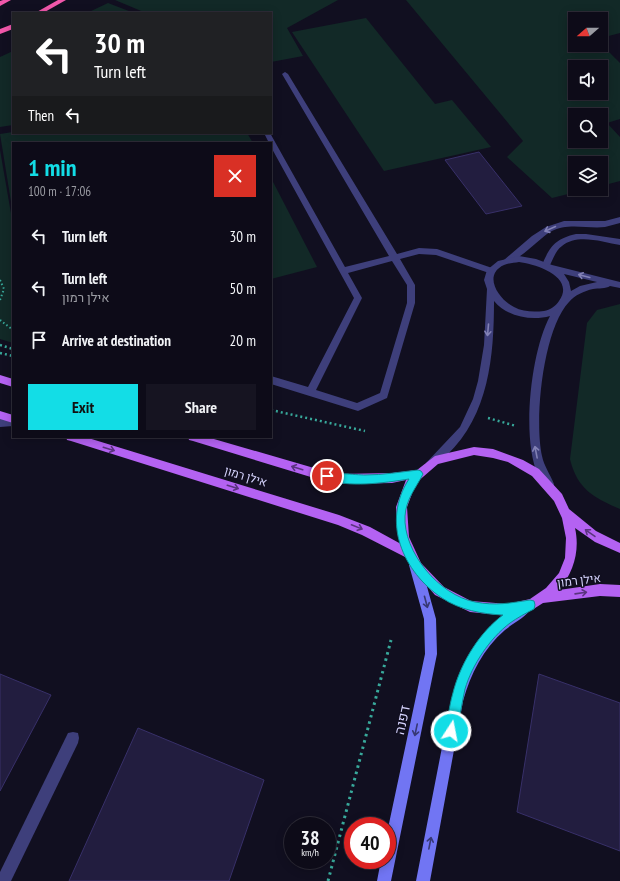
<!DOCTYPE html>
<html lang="en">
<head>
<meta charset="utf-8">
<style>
  :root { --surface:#0d0b18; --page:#161421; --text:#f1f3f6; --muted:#9a9ba2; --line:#2d2b37; --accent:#13dde6 }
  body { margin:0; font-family:"PT Sans Narrow",Heebo,sans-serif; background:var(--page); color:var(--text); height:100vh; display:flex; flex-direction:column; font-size:15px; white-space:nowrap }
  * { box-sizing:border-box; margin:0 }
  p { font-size:13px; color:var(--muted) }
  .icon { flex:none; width:22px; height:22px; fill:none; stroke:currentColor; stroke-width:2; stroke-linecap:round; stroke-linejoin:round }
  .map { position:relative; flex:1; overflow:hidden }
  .panel { position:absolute; left:12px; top:142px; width:260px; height:296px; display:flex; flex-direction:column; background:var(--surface); border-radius:0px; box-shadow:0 2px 10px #0003,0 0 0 1px var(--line) }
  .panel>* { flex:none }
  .top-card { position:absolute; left:12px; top:12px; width:260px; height:122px; border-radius:0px; box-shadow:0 2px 10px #0003,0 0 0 1px var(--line); background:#202124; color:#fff; overflow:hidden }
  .needle { width:26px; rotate:250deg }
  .fabs { position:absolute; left:568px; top:12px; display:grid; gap:8px }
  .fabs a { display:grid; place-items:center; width:40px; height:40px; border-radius:0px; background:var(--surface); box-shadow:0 2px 10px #0003,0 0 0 1px var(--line); font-size:20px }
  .speed { position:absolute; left:284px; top:817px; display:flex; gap:8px; font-size:20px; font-weight:700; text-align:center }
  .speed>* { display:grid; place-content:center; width:52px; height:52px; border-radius:50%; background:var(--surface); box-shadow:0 2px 10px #0003,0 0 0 1px var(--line); line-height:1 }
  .speed small { font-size:10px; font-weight:400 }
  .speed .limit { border:6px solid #d22; background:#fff; color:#111 }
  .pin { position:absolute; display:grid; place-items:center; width:34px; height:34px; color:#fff; margin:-17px; border:2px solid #fff; border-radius:50%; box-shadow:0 1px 4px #0007 }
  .me { position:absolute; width:44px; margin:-22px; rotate:11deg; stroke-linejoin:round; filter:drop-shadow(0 0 3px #0008) }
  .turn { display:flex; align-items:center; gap:14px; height:84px; padding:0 16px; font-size:18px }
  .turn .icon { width:52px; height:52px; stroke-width:2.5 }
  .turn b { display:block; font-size:28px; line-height:34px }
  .then { display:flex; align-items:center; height:38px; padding:0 16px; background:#0003; gap:8px; font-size:15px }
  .round { display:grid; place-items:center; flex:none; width:42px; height:42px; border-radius:0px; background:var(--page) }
  .overview { display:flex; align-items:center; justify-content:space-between; height:68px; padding:0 16px }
  h1 { font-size:24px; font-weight:800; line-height:30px; color:var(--accent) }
  .button { display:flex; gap:8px; margin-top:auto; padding:8px 16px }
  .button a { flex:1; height:46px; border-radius:0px; background:var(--accent); color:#111; font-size:16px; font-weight:800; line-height:46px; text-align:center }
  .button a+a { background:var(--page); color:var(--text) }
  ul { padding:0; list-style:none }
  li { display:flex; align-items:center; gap:12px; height:52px; padding:0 16px }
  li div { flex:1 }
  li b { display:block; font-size:15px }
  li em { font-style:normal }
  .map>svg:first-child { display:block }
  .green { fill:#122927; fill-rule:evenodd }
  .building { fill:#221d3f; stroke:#383069 }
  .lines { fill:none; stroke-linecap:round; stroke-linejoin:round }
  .path-far2 { stroke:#38a99b; stroke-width:2; stroke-dasharray:1.5 2.5; stroke-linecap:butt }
  .path-far1 { stroke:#38a99b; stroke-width:2.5; stroke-dasharray:2 3; stroke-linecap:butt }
  .path { stroke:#38a99b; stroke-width:3; stroke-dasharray:2.5 4; stroke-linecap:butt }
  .lane { fill:#3e3f7b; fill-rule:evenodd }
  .street { fill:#3e3f7b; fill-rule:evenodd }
  .secondary { fill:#7175f3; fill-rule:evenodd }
  .primary { fill:#b462f2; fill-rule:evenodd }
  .highway { fill:#f157aa; fill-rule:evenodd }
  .oneway { stroke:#8281b5 }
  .oneway2 { stroke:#5a347e }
  .oneway3 { stroke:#373874 }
  .route { fill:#13dde6; stroke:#0c9096 }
  .labels { text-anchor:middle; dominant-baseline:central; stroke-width:3; stroke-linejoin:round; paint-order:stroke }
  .street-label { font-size:12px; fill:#d4d2fb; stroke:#110f20 }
  .near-street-label { font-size:14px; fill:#d4d2fb; stroke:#110f20 }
</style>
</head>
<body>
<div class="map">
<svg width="620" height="881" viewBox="0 0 620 881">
  <rect width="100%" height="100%" fill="#110f20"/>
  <g class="green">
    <polygon points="115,0 338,0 287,28 303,56 271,62 271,13 146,13"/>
    <path d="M 406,0 L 620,0 L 620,33 L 601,38 L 601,19 L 575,19 L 575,45 L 601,45 L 601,44 L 620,63 L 620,119 L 607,123 L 620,137 L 620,181 L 601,186 L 601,163 L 575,163 L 575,189 L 588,189 L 552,198 L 507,157 L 523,141 ZM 575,67 L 601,67 L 601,93 L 575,93 ZM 575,115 L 601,115 L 601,141 L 575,141 Z"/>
    <polygon points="108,3 134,13 87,13"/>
    <polygon points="366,18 435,104 452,100 491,147 384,171 292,32"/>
    <polygon points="13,51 13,125 0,127 0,57"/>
    <polygon points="13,132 13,133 247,133 253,143 13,143 13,214 0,134"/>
    <polygon points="0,150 13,225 13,343 0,339"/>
    <polygon points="271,178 317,267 271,279"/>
    <path d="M 620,304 L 620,509 C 594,498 577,489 570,459 L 587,323 L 597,310 Z"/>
  </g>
  <g class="building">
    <polygon points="479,152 522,206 486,214 445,160"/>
    <polygon points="0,674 51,695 0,791"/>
    <polygon points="539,674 620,703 620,851 517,812"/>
    <polygon points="138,728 264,780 229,881 69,881"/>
  </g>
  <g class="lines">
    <g class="path-far2">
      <polyline points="0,280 4,289 0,300"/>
      <polyline points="0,320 13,330"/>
    </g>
    <g class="path-far1">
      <polyline points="0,345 13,349"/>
      <polyline points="0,353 13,356"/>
      <polyline points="271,410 365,431"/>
      <polyline points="488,418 516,426"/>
    </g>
    <polyline class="path" points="328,881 391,640"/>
    <g class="lane">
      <path d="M 285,72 L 288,74 L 397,254 L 419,248 L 437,249 L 495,269 L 496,271 L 492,274 L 436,255 L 419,254 L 400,259 L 415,285 L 415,303 L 387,398 L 358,411 L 271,384 L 271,376 L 308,387 L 354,298 L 271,147 L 271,143 L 269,143 L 264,133 L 270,133 L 345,267 L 389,256 L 282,74 ZM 392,261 L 407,285 L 407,303 L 380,393 L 357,403 L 316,390 L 362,298 L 348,273 Z"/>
      <path d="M 620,217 L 620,223 C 615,224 610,226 605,227 C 586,229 568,222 550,232 C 540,238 515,265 505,262 L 504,260 L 532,236 L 546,227 L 564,221 L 605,221 Z"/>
      <path d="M 576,234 L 586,234 L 620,239 L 620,245 C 603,242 577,233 562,246 C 555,251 553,260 549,267 L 543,267 L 542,265 C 550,246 555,239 576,234 Z"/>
      <polygon points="13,418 13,426 0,427 0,419"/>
      <polygon points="73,732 78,733 79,738 78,743 11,881 0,881 0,872 68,733"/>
    </g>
    <path class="street" d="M 519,256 L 536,259 L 552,265 L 620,282 L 620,288 L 610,286 C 606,289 598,288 593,289 C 584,291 575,295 569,302 C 543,329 534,420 542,456 C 544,466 550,474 554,484 L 553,487 L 549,489 C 543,486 541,480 538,475 C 521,438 531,351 550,316 C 532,321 507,317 494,301 C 494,356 489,415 447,455 C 442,460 435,469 427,466 L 426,463 L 460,427 L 473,399 L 478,381 L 484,345 L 487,289 L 484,280 L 487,270 L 498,261 ZM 519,262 C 536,264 576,277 559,301 C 556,306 550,310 544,311 C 534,312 523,312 514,307 C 499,300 482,275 504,265 C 508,263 514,263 519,262 ZM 564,274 L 597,282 L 580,286 L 571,291 L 569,282 Z"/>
    <g class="secondary">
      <polygon points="415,560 419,561 421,565 436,619 437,654 391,881 377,881 381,860 387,860 387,833 425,654 424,619 409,565 411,561"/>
      <path d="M 525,602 L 529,604 L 531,608 C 527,617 513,623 505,630 C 483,649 471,673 463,701 L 430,881 L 416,881 L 451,701 C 462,661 485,619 525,602 Z"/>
    </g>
    <g class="primary">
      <polygon points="0,375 13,379 13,387 0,383"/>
      <polygon points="0,411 13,415 13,423 0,419"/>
      <path d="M 66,437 L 85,437 L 339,515 L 370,527 L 401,544 L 398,537 L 396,507 L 406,480 L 392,483 L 340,484 L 314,478 L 193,441 L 189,440 L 188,437 L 207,437 L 314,468 L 340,474 L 392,473 L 417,470 L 435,456 L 474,447 L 493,449 L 523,460 L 539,469 L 562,494 L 569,509 L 596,531 L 620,543 L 620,553 L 595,542 L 575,528 C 580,550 574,572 559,590 L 600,584 L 620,585 L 620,597 L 600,596 L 543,603 L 532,610 L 508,616 L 470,612 L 435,595 L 413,570 L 407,558 L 362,535 L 338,525 L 71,441 L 67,440 ZM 474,455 L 493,458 L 508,462 L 532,476 L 554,501 L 562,518 L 566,538 L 565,558 L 559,573 L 546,588 L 530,599 L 508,604 L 471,601 L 444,587 L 421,563 L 409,537 L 407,507 L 416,483 L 438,464 Z"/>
    </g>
    <g class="highway">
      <polygon points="3,0 11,0 0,6 0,1"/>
      <polygon points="58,0 66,0 43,13 35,13"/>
      <polygon points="13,24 13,29 0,34 0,29"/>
    </g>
  </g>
  <defs><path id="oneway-shaft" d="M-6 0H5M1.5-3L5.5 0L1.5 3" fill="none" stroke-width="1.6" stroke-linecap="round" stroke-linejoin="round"/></defs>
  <g class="oneway">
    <use href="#oneway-shaft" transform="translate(550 229) rotate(156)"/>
    <use href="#oneway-shaft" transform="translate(584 276) rotate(-165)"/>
    <use href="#oneway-shaft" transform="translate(488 330) rotate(95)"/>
    <use href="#oneway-shaft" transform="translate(536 452) rotate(-101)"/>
  </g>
  <g class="oneway2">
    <use href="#oneway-shaft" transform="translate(109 449) rotate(17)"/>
    <use href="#oneway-shaft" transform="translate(297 468) rotate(-163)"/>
    <use href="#oneway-shaft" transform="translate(233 487) rotate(17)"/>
    <use href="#oneway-shaft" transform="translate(357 527) rotate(22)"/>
    <use href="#oneway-shaft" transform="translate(590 533) rotate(-145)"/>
    <use href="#oneway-shaft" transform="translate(581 593) rotate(-8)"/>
  </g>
  <g class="oneway3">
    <use href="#oneway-shaft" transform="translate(426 602) rotate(75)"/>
    <use href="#oneway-shaft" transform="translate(416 730) rotate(102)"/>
    <use href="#oneway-shaft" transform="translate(430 843) rotate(-79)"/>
  </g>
  <path class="route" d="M 418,470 L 421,471 L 423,474 C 416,488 406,499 405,516 C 403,552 439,595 475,602 C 496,606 510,603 530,600 L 534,601 L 535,605 L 534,609 C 526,613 517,618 510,623 C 490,638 472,665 465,689 C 462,702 460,717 457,731 L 455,735 L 451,737 L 447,735 L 445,731 C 448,717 450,702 454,689 C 462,661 480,632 503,615 C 482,614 460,610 442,598 C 403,572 381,522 409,479 C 384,483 348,488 324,479 L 323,476 L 324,473 C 328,472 357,475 365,475 C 383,475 400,472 418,470 Z"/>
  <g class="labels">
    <g class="street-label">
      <text transform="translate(246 476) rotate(17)">אילן רמון</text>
      <text transform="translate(579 580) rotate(-7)">אילן רמון</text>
    </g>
    <g class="near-street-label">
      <text transform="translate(402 720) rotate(-78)">דפנה</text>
    </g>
  </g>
</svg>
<div class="fabs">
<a><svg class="needle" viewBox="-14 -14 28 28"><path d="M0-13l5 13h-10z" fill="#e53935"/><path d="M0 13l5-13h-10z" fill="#9a9ba2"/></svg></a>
<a><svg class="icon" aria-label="sound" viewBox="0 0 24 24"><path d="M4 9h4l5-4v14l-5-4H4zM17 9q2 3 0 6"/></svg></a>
<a><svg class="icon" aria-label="search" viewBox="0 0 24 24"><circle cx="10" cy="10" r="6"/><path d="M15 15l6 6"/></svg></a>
<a><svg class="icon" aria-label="layers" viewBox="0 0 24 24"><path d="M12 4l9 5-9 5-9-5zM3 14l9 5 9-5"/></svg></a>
</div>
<div class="speed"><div>38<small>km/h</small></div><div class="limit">40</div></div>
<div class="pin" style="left:327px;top:476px;background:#d93025"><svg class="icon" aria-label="arrive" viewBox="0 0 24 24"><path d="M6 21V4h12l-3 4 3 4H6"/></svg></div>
<svg class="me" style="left:451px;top:731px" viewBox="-20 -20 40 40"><circle r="17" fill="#13dde6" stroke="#fff" stroke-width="3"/><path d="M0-11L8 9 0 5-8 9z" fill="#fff"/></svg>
<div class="top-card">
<div class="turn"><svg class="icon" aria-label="left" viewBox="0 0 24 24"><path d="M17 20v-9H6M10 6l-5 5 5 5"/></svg><div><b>30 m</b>Turn left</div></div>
<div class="then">Then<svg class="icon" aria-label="left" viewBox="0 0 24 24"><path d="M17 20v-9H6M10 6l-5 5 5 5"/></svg></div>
</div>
<section class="panel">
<div class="overview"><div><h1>1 min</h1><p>100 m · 17:06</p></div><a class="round" style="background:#d93025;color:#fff"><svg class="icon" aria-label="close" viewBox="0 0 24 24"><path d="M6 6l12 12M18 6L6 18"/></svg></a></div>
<ul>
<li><svg class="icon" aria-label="left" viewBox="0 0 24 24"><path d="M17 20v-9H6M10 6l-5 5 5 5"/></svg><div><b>Turn left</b></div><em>30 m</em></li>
<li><svg class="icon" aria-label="left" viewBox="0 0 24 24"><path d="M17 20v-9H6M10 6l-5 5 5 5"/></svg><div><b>Turn left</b><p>אילן רמון</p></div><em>50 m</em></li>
<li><svg class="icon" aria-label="arrive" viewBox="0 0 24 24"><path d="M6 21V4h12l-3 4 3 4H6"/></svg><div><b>Arrive at destination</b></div><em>20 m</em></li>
</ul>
<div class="button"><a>Exit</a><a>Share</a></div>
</section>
</div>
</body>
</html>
